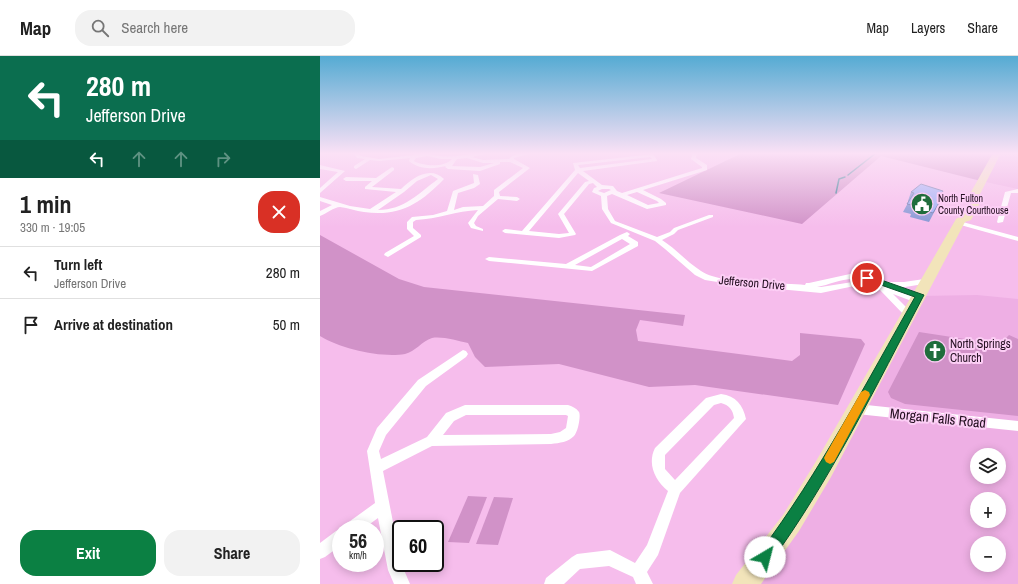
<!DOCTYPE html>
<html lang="en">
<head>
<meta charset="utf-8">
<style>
  :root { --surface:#fff; --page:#f2f2f2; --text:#222; --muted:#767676; --line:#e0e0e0; --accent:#0b8043 }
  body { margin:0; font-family:"Archivo Narrow",sans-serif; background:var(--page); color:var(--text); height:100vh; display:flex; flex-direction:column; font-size:15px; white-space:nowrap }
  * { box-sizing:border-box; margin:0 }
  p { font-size:13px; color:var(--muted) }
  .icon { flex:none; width:22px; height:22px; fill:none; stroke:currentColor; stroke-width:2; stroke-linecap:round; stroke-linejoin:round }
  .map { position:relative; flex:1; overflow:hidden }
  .sheet { display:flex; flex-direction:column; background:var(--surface); width:320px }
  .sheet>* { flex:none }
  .guide { background:#0b6e4f; color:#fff; overflow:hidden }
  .controls { position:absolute; left:650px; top:392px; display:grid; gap:8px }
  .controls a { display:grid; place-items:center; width:36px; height:36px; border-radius:50%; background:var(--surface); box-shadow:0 2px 10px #0003; font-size:20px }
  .speed { position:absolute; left:12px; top:464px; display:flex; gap:8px; font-size:20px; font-weight:700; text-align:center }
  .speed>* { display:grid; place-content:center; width:52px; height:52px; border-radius:50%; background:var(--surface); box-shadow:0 2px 10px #0003; line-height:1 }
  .speed small { font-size:10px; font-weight:400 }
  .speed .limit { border:2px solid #111; border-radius:6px; background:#fff; color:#111 }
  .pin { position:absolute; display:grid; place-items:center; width:34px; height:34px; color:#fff; margin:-17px; border:2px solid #fff; border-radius:50%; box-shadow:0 1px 4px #0007 }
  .me { position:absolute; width:44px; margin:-22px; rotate:37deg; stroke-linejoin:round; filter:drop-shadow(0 0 3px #0008) }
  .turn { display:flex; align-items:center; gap:14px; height:84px; padding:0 20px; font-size:18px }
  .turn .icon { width:52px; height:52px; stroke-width:2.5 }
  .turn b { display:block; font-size:28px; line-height:34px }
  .lanes { display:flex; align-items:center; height:38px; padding:0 20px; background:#0003; justify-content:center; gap:20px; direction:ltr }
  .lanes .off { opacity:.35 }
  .round { display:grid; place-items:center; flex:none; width:42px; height:42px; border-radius:16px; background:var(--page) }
  .summary { display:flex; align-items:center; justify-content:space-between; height:68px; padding:0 20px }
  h1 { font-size:24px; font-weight:700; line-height:30px }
  .cta { display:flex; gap:8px; margin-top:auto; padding:8px 20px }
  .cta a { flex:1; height:46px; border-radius:16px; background:var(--accent); color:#fff; font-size:16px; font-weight:700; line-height:46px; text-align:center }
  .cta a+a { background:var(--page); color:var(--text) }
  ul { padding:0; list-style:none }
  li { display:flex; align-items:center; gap:12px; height:52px; padding:0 20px; border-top:1px solid var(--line) }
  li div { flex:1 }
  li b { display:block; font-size:15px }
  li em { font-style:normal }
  header { display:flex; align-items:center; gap:24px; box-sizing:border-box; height:56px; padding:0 20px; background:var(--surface); border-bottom:1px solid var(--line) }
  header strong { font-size:19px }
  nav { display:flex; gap:22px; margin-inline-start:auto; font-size:14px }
  .search { width:280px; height:36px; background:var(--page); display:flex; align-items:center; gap:10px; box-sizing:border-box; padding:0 14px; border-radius:16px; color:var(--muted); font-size:15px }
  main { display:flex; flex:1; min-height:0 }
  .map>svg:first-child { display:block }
  .built { fill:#eeafe4; fill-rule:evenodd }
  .green { fill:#d192c8 }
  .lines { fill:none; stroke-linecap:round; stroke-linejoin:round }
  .stream { stroke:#1c7387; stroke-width:1.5 }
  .minor { fill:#fff; fill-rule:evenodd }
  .primary { fill:#f2e4ba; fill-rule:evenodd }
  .wall { fill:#8496d4 }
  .building { fill:#9aaef7; stroke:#6c7aad }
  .route { fill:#0b8043; stroke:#07532c }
  .slow { fill:#f59e0b }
  .labels { text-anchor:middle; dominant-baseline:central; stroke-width:4; stroke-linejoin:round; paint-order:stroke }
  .far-poi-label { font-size:10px; fill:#220e1f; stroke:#fccef5; text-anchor:start }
  .street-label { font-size:12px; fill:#220e1f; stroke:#fccef5 }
  .poi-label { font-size:12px; fill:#220e1f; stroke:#fccef5; text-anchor:start }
  .near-street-label { font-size:14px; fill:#220e1f; stroke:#fccef5 }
</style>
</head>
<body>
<header>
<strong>Map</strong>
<div class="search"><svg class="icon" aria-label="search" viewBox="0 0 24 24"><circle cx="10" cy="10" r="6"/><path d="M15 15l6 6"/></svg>Search here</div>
<nav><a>Map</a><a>Layers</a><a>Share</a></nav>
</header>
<main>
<section class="sheet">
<div class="guide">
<div class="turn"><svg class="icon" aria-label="left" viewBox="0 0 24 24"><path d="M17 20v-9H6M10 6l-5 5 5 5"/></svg><div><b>280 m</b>Jefferson Drive</div></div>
<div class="lanes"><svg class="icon" aria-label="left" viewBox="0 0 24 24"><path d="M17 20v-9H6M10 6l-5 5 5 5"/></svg><svg class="icon off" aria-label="ahead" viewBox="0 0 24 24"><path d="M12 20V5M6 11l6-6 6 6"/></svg><svg class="icon off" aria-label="ahead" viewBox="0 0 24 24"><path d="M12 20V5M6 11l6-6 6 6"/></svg><svg class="icon off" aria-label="right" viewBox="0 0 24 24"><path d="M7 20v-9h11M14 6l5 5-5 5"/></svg></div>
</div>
<div class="summary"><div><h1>1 min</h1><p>330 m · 19:05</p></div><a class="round" style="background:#d93025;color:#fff"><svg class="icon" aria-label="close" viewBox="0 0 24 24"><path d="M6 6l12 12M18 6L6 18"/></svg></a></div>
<ul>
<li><svg class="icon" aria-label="left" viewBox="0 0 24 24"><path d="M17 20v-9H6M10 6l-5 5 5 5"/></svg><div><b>Turn left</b><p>Jefferson Drive</p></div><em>280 m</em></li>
<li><svg class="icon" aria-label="arrive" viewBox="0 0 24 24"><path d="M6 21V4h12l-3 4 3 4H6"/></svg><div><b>Arrive at destination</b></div><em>50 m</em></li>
</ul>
<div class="cta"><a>Exit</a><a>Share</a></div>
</section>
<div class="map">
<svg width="698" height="528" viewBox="0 0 698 528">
  <rect width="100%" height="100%" fill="#f6bdec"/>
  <g class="built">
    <polygon points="679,97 698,97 698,133 661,125 667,110"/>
    <path d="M 657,239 L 698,243 L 698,528 L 417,528 L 531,376 L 600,240 ZM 657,399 L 679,399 L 679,421 L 657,421 ZM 657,443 L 679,443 L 679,465 L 657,465 ZM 657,487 L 679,487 L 679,509 L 657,509 Z"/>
  </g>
  <g class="green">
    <polygon points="422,97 679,97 667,110 661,125 561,100 482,168 339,137"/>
    <path d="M 0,179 L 79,223 L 104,231 L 365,259 L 363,270 L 320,264 L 316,274 L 318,285 L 472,305 L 480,299 L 480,277 L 541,283 L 545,288 L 518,349 L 375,329 L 329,331 L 239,308 L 165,311 L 155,301 L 148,287 C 138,285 122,280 112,282 C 102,285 95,296 85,298 C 61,302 21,293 0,280 Z"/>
    <polygon points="599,276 658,285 684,284 689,279 698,283 698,360 585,348 571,342 568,336"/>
    <polygon points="148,440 167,441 149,487 128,486"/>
    <polygon points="174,441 193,442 178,489 156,488"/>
  </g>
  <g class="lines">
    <g class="stream">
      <polyline points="528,119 556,97"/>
      <polyline points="516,137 519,123 525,121"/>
    </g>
    <g class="minor">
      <path d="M 34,97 L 38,97 L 41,100 L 59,103 L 93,99 C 100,95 112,99 120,100 C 136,102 150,97 165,97 L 165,98 L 152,101 L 163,104 L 189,103 C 193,97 206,96 212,97 L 194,102 L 194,103 L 210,112 L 179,136 L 180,140 L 197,141 L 200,143 L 197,145 L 178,143 L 158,160 L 154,167 L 156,170 L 163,173 L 163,175 L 151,172 L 148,167 L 158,154 C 137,155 117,163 96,164 L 93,166 L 93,172 L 101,179 L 101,181 L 68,201 L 64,199 L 65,197 L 94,180 L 87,173 L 87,166 L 92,161 L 113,159 L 127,155 L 133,135 L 154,127 L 153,118 L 158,119 L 160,128 L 154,132 L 138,137 L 134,154 L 143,151 L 163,150 L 174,140 L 174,134 L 203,112 L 190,106 L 180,106 L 180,108 L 160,115 L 128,113 L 125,111 L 126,110 C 114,113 99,114 89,105 L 90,102 L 59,105 L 50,104 L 36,113 L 34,112 L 34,110 L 45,103 L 37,102 ZM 107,100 L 121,103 L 132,103 C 124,112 103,110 94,105 L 96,102 ZM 147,102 L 163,107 L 174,107 L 160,111 L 132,110 L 137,103 Z"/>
      <path d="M 373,97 L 377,97 L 376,102 L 387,109 L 387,114 L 323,134 L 341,143 L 346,147 L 346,149 L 327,153 L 292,138 L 287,140 L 288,153 L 295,165 L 337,181 L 350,176 L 354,172 L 389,159 L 393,159 L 393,161 L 358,174 L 354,178 L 342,184 C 356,193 367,206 381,215 C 402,229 459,226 485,229 L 486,227 L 489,227 L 530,218 L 544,219 L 564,224 L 565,226 L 584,226 L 611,222 L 612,224 L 611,226 C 599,229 576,234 565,230 C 555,227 544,223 533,223 C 520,223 509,229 497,231 L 501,231 L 539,225 L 572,232 L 600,242 L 601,244 L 597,247 L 573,238 L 592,257 L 593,259 L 592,261 L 586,261 L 560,234 L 539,229 L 501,237 L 416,229 L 385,224 L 375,219 L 345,193 L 335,185 L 291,167 L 282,153 L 281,140 L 272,136 L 274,132 L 277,131 L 273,127 L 269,128 L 244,158 L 256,178 L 255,179 L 239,182 L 185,177 L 182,175 L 185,173 L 202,175 L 255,114 L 253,107 L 333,98 L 337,104 L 337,105 L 263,115 L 282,129 L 293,130 L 297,135 L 302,137 L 382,112 L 382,111 L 371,103 ZM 330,101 L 332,103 L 260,112 L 258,109 ZM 258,117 L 269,125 L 265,126 L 238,158 L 249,177 L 239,178 L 209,175 ZM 282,133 L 289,133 L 291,134 L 284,137 L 278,135 ZM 317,136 L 337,145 L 339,147 L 328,149 L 307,139 Z"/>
      <polygon points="0,109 25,115 0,137 0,132 18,116 0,113"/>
      <path d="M 72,111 L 74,112 L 74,114 L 52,131 L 81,133 C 92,122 110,109 124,123 C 100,148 79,161 44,156 C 36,155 28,152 20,151 C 14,151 6,158 0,160 L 0,155 L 12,149 L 0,145 L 0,141 L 30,150 L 50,153 L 76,136 L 45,133 L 45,131 L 52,125 L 26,125 L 23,123 L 26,121 L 56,122 ZM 111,119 L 118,123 C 99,137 84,154 58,154 L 84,136 L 97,125 Z"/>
      <polygon points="698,133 698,137 691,137 683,166 678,167 677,166 685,136"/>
      <polygon points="639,165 698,181 698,185 637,168 637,166"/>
      <path d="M 307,176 L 310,178 L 308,180 L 318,186 L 318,190 L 272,215 L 169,205 L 165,203 L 169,201 L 246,208 L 300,179 ZM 302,183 L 310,188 L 271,211 L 255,209 Z"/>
      <path d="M 143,294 L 146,295 L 148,298 L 146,301 L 106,330 L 66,379 L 59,395 L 61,403 L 107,381 L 126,357 L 145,349 L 248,349 C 252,350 256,352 259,356 C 261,360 258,376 254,380 C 248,386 240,387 231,388 L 112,390 L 63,415 L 81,507 L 90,528 L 74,528 L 68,514 L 58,462 L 43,473 L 24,473 L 26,468 L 55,447 L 47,395 L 57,372 L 98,324 ZM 146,359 L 246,359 L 248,360 L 246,372 L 240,376 L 231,378 L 123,379 L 134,365 Z"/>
      <path d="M 401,338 C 416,340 423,349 426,363 L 360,437 L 338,499 L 327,516 L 333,528 L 316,528 L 313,521 L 289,510 L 260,513 L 244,528 L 224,528 L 226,522 L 252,501 L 257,498 L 290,494 L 315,507 L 327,489 L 348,435 C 335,424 327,408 335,392 L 386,342 ZM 401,347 C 409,349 413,354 414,362 L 355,424 L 345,413 L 345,399 L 394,349 Z"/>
      <polygon points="537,348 698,365 698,375 537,358 533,356 531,353 533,350"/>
      <polygon points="21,473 21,489 5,501 0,503 0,487 16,475"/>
    </g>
    <polygon class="primary" points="673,97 681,97 660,138 663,141 651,164 645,166 511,421 479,475 441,528 412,528 416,519 463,459 495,407 636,163 643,159 650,146 644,146 643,144 645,139 651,136"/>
  </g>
  <polygon class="wall" points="591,136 620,145 609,166 590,161 591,158 583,156 589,145 588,145"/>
  <polygon class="building" points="601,128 623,135 617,145 620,145 613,157 594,152 596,150 587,148 594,137 591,136"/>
  <linearGradient id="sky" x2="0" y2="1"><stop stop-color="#55abd3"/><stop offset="0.57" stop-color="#fbe1f6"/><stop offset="1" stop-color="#fbe1f6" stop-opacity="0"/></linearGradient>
  <rect width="698" height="171" fill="url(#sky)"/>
  <path class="route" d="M 547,219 L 604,239 C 556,330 511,423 450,507 L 445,509 L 440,507 L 438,501 L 440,496 C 500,416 546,327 595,241 L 544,223 L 544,220 Z"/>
  <polygon class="slow" points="545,334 549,336 550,339 514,406 510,408 506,406 504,402 506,398 541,336"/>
  <defs>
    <g id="civic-disc" transform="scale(1.15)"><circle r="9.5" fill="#1f6d3c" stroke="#fccef5"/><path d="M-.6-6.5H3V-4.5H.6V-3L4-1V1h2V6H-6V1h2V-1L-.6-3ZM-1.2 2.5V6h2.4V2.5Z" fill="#fff"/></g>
    <g id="church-disc" transform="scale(1.15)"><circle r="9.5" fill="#1f6d3c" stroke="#fccef5"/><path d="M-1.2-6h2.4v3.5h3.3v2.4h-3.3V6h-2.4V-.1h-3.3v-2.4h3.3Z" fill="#fff"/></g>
  </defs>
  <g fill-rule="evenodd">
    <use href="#civic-disc" x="602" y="148"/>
    <use href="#church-disc" x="615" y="295"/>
  </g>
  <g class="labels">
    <g class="far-poi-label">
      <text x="618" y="142">North Fulton<tspan x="618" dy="12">County Courthouse</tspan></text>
    </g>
    <g class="street-label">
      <text transform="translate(432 227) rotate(5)">Jefferson Drive</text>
    </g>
    <g class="poi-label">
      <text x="630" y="288">North Springs<tspan x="630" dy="14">Church</tspan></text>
    </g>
    <g class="near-street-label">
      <text transform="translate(618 362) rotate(6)">Morgan Falls Road</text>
    </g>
  </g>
</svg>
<div class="controls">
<a><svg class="icon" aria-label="layers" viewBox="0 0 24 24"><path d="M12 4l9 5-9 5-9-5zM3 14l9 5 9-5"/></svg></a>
<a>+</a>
<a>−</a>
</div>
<div class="speed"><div>56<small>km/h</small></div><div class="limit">60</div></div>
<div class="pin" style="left:547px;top:222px;background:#d93025"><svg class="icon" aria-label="arrive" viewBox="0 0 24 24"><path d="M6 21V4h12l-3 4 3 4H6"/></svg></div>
<svg class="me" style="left:445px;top:501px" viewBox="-20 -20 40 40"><circle r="19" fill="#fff"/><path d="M0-13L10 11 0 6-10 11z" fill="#0b8043"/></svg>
</div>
</main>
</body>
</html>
